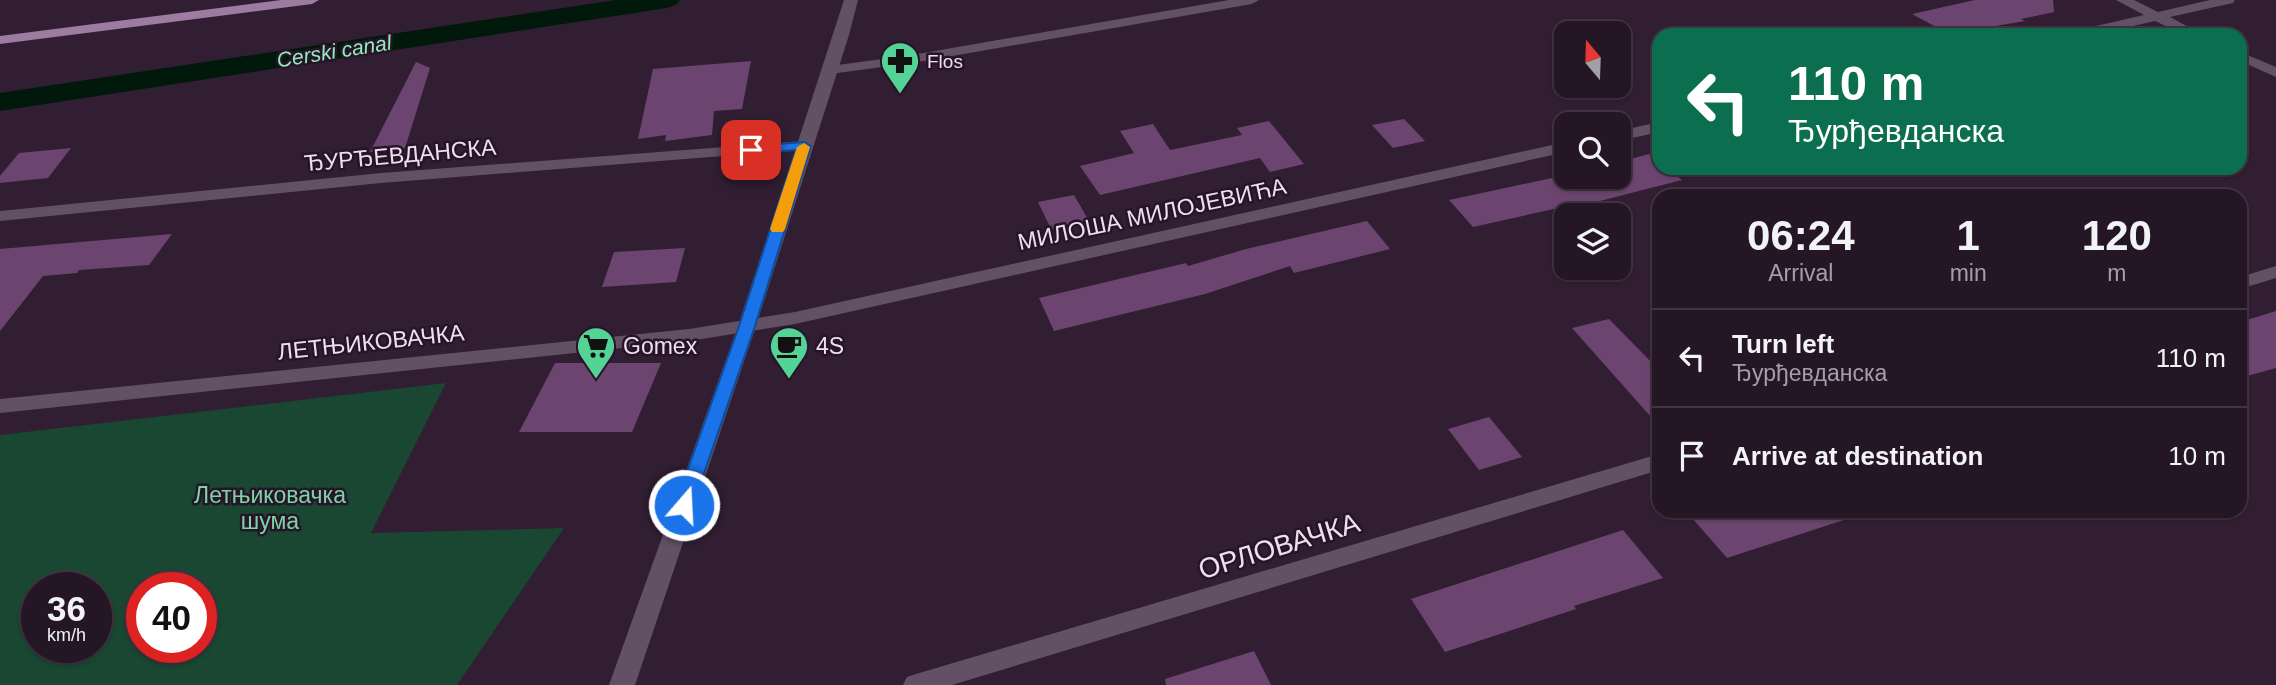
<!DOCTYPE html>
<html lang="en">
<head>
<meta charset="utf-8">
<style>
  :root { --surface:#251626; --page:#312332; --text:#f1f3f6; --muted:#a39fa7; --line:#423543 }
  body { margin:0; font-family:Helvetica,sans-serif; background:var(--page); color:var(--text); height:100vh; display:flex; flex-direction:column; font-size:26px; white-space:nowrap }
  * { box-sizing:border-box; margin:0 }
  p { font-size:23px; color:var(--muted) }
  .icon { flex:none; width:38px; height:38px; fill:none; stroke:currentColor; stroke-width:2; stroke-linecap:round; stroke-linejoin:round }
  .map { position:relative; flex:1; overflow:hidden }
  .sheet { position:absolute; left:1652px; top:189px; width:595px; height:329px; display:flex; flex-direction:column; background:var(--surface); border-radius:21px; box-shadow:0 2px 5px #0004,0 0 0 2px var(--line) }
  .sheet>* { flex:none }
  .guide { position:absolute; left:1652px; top:28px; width:595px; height:147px; border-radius:21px; box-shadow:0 2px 5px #0004,0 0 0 2px var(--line); background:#0b6e4f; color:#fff; overflow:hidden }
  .needle { width:46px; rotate:341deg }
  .buttons { position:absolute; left:1554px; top:21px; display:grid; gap:14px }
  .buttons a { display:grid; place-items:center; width:77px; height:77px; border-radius:14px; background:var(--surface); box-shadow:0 2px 5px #0004,0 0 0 2px var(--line); font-size:35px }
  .speed { position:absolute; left:21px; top:572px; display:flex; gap:14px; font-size:35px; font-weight:700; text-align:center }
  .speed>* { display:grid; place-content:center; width:91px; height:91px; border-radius:50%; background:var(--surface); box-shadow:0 2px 5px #0004,0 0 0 2px var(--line); line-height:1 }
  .speed small { font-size:18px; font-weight:400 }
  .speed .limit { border:10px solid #d22; background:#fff; color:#111 }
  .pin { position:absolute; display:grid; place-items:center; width:60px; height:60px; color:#fff; margin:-30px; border-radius:14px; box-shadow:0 4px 10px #0006 }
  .me { position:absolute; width:77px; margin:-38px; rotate:19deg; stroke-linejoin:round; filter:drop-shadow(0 0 5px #0008) }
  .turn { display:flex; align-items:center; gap:24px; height:147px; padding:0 21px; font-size:32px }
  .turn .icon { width:91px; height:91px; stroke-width:2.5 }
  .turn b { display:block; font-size:49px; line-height:60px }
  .eta { display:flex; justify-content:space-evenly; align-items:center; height:119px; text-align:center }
  .eta b { font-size:42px; font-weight:700; line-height:49px }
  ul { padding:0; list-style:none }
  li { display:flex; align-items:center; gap:21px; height:98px; padding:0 21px; border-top:2px solid var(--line) }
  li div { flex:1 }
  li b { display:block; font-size:26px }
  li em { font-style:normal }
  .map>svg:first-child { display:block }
  .green { fill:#194731; fill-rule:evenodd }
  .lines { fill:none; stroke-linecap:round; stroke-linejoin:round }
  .canal { fill:#00190b; fill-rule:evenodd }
  .building { fill:#6b456f }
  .minor { fill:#625164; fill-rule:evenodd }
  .tertiary { fill:#625164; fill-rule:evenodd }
  .primary { fill:#9e7ba1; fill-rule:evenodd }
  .route { fill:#1a73e8; stroke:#114b97; stroke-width:2 }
  .slow { fill:#f59e0b }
  .labels { text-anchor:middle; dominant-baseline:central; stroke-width:5; stroke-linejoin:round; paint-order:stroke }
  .far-poi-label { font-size:19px; fill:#ede0ee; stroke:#271429; text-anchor:start }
  .far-water-label { font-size:21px; font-style:italic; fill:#91ebbb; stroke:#271429 }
  .street-label { font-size:23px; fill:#ede0ee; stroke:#271429 }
  .poi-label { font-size:23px; fill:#ede0ee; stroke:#271429; text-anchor:start }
  .park-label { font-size:23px; fill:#7ad4a4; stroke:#271429 }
  .near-street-label { font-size:28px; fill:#ede0ee; stroke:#271429 }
</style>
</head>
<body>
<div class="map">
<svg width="2276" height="685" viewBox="0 0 2276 685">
  <rect width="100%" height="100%" fill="#311e33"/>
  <path class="green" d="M 446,383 L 371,533 L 564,528 L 457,685 L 0,685 L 0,435 ZM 37,588 L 96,588 L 96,648 L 37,648 ZM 142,588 L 201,588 L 201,648 L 142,648 Z"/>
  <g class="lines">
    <polygon class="canal" points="616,0 680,0 676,5 667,8 0,111 0,93"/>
  </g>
  <g class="building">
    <polygon points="1975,0 2053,0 2054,12 2021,19 2025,21 1949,34 1912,14"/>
    <polygon points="751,61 742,109 714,111 712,135 665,141 666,135 638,139 653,69"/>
    <polygon points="416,62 430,68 405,148 370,152"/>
    <polygon points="1404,119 1425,141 1393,148 1372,125"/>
    <polygon points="1269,121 1304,164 1270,172 1260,158 1100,195 1080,166 1134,153 1120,131 1153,124 1170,150 1242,135 1237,128"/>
    <polygon points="71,148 48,178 0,183 0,176 19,153"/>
    <polygon points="1649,154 1659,162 1659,168 1667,168 1682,180 1588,204 1585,202 1473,227 1449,200 1557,177 1619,177 1619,162"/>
    <polygon points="1074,195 1089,221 1051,229 1038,202"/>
    <polygon points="1367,221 1390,249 1294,273 1290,266 1205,294 1054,331 1039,298 1186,263 1188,266 1246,249"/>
    <polygon points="172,234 149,265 79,270 77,273 43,276 0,331 0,249"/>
    <polygon points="685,248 676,282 602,287 614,252"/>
    <polygon points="2276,311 2276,368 2240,378 2240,322"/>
    <polygon points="1609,319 1659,370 1659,426 1572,328"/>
    <polygon points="555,363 661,363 632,432 519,432"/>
    <polygon points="1489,417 1522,457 1479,470 1448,429"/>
    <polygon points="1686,511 1852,511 1853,517 1727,558"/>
    <polygon points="1623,530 1663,578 1574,606 1576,609 1445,652 1411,599"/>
    <polygon points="1254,651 1271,685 1166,685 1165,679"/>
  </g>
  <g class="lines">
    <g class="minor">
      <polygon points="1229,0 1259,0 1252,4 912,63 830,74 823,70 830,66 912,55"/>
      <polygon points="2116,0 2134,0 2158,12 2210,0 2235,0 2233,3 2170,17 2203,35 2185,35 2155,21 2093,35 2068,35 2070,32 2144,15"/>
      <polygon points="2240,52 2276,67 2276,77 2240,61"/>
      <polygon points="1659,122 1659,132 1619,141 1619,131"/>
      <polygon points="804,141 812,146 810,149 381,183 0,221 0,211 381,173"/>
      <polygon points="1566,142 1566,152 795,324 689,341 0,413 0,399 689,329 795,312"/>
      <polygon points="2276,266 2276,278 2240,289 2240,277"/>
      <polygon points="1659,454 1659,470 952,685 903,685 907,677 916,674"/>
    </g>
    <polygon class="tertiary" points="844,0 858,0 849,35 756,326 635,685 609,685 738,326"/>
    <polygon class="primary" points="281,0 319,0 312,4 0,44 0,36"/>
  </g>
  <polygon class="route" points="804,142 811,146 755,326 693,505 690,510 677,510 675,505 739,326 796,150 751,154 745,150 751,146"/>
  <polygon class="slow" points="804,143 810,147 785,229 783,232 772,232 770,229 797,147"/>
  <defs>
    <g id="pharmacy-pin" transform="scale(2.0125)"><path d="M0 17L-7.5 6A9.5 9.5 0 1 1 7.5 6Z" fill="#53d396" stroke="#271429"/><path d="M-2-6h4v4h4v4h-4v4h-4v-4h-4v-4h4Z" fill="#111"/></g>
    <g id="supermarket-pin" transform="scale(2.0125)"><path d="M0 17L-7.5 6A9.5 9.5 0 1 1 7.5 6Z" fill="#53d396" stroke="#271429"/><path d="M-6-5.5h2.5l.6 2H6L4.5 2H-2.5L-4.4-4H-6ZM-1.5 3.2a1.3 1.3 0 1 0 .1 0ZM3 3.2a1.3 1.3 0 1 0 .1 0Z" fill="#111"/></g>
    <g id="cafe-pin" transform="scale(2.0125)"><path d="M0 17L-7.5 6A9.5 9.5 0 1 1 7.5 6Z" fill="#53d396" stroke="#271429"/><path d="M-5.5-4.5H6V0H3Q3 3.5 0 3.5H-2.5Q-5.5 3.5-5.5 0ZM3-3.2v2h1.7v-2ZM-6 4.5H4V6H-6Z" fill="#111"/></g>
  </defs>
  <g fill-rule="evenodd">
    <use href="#pharmacy-pin" x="900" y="61"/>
    <use href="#supermarket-pin" x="596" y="346"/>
    <use href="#cafe-pin" x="789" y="346"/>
  </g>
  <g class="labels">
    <g class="far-poi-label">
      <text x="927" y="61">Flos</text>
    </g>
    <g class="far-water-label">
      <text transform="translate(334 51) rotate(-9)">Cerski canal</text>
    </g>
    <g class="street-label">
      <text transform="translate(400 155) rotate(-5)">ЂУРЂЕВДАНСКА</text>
      <text transform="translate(1152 214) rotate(-12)">МИЛОША МИЛОЈЕВИЋА</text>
      <text transform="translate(371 342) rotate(-6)">ЛЕТЊИКОВАЧКА</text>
    </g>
    <g class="poi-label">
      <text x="623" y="346">Gomex</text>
      <text x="816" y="346">4S</text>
    </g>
    <g class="park-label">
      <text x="270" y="495">Летњиковачка<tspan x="270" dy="26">шума</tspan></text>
    </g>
    <g class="near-street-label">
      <text transform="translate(1279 546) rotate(-17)">ОРЛОВАЧКА</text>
    </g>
  </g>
</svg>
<div class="buttons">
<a><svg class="needle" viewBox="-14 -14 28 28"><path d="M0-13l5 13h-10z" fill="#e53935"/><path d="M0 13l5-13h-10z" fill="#a39fa7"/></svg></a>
<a><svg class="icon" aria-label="search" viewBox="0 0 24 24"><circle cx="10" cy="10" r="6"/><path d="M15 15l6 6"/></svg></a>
<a><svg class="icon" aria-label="layers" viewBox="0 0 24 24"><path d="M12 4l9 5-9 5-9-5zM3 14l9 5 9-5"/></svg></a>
</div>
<div class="speed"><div>36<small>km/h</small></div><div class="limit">40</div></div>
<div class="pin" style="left:751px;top:150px;background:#d93025"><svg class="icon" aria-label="arrive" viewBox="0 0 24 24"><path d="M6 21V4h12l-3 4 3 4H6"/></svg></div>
<svg class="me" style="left:684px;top:505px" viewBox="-20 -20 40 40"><circle r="17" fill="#1a73e8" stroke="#fff" stroke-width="3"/><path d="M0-11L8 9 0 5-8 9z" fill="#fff"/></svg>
<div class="guide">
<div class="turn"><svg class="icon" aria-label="left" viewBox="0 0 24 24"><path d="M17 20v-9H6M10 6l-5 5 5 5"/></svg><div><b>110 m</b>Ђурђевданска</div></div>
</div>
<section class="sheet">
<div class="eta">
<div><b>06:24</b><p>Arrival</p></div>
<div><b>1</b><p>min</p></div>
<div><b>120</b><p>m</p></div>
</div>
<ul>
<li><svg class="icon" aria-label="left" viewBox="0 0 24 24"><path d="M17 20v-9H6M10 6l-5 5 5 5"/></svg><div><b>Turn left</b><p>Ђурђевданска</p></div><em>110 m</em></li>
<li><svg class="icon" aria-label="arrive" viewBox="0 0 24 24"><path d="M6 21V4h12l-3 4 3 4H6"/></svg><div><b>Arrive at destination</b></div><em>10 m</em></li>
</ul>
</section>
</div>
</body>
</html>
